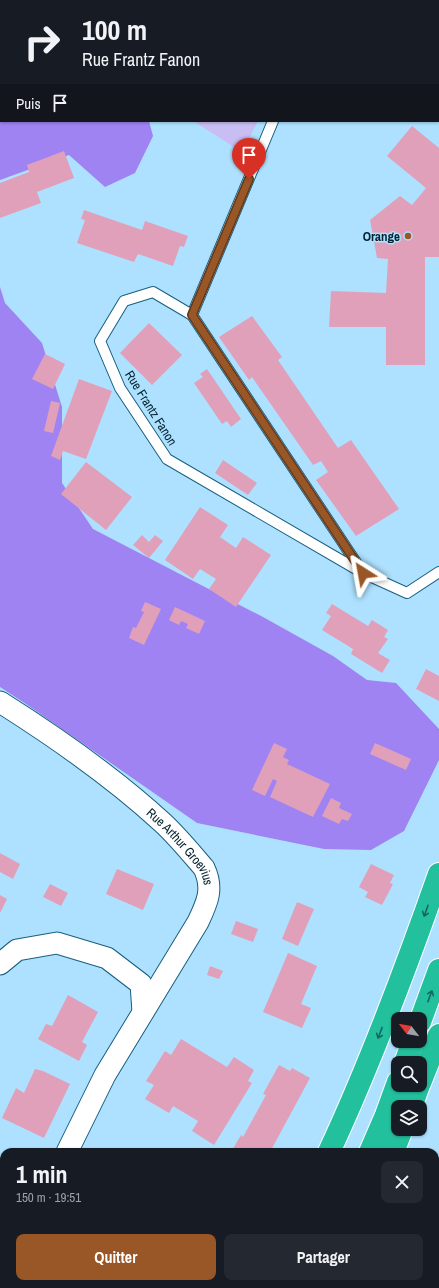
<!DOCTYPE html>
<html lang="fr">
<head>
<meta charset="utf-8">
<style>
  :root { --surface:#171b24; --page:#242831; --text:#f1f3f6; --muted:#9ea1a6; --accent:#995626 }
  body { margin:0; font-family:"Archivo Narrow",sans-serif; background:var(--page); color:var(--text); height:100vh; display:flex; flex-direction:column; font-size:15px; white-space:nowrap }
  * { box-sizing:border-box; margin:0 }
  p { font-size:13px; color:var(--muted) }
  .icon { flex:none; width:22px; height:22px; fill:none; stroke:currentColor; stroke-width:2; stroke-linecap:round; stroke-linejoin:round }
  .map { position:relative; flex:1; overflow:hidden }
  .sheet { position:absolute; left:0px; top:1148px; width:439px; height:140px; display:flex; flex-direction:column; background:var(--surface); border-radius:12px 12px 0 0; box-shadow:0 1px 3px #0004 }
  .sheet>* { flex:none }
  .top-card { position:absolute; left:0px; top:0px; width:439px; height:122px; box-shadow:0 1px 3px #0004; background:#171b24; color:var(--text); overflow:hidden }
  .needle { width:26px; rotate:301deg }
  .fabs { position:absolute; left:391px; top:1012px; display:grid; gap:8px }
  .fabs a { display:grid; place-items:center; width:36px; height:36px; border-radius:8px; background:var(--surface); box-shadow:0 1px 3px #0004; font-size:20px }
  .pin { position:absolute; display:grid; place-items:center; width:34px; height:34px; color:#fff; margin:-41px -17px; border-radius:50% 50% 50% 0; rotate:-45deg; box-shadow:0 0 4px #0007 }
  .pin .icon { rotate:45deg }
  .me { position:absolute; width:44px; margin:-22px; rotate:326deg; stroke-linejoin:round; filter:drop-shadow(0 0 3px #0008) }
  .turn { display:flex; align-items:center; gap:14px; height:84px; padding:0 16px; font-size:18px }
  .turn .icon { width:52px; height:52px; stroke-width:2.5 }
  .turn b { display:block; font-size:28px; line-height:34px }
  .then { display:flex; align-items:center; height:38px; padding:0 16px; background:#0003; gap:8px; font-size:15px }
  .round { display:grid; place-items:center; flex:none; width:42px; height:42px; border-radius:8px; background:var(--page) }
  .overview { display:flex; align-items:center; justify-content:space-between; height:68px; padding:0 16px }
  h1 { font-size:24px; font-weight:800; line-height:30px }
  .primary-button { display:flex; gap:8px; margin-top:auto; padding:8px 16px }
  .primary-button a { flex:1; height:46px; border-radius:8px; background:var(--accent); color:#fff; font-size:16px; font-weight:800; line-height:46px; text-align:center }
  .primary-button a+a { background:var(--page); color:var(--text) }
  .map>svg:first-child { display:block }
  .green { fill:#c8bef3 }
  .forest { fill:#9f83f2 }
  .building { fill:#e1a0ba }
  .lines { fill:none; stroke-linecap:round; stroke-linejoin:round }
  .lane-casing { stroke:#195e7e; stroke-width:12 }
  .street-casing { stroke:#195e7e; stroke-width:23 }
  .highway-casing { stroke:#fff; stroke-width:24 }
  .lane { stroke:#fff; stroke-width:10 }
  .street { stroke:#fff; stroke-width:21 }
  .highway { stroke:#23c09e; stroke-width:22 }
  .oneway { stroke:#126960 }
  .route-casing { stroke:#633819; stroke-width:10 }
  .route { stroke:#995626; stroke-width:7 }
  .poi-dot { fill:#995626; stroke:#ade1ff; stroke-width:1.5 }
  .labels { text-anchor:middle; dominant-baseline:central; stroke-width:3; stroke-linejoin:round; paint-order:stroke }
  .poi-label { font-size:13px; font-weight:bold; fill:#05212e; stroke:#ade1ff; text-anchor:end }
  .street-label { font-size:13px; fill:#05212e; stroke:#ade1ff }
</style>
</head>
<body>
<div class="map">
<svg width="439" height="1288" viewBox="0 0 439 1288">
  <rect width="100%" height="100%" fill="#ade1ff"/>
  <g class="green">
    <rect x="83" y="0" width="238" height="1"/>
    <polygon points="193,121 258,121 242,152"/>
  </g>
  <g class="forest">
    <polygon points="0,23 1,23 1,121 149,121 153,136 135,173 105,187 69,155 0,180"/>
    <polygon points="0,287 5,303 42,343 62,407 62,483 93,529 263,617 333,656 367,680 396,683 439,729 439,760 404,831 371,850 324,849 197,823 26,704 0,687"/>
  </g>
  <g class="building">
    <polygon points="412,126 439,148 439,257 425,257 425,365 386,365 386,327 329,327 331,291 386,293 388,259 377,258 370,220 400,196 412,205 426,188 387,156"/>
    <polygon points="64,151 74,178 37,192 41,203 0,218 0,183 29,172 27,165"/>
    <polygon points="84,210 142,230 145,221 188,236 184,247 180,246 173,266 138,254 134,262 77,243 85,220 81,219"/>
    <polygon points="252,316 282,357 278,360 338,448 351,440 399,509 356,536 316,480 328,472 321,461 313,465 252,377 249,380 219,337"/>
    <polygon points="149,323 182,355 152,385 120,353"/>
    <polygon points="45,354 65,364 53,389 32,379"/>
    <polygon points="207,369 241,419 231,427 227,421 222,424 194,383 203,377 200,374"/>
    <polygon points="79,379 112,391 86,459 63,451 60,460 51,456"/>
    <polygon points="51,401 60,403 53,433 44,431"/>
    <polygon points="223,460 257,483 248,495 215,473"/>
    <polygon points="86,462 132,497 106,530 61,494"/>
    <polygon points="200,507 228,525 220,537 236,548 243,537 271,555 236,607 209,589 216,579 200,569 193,579 165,560"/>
    <polygon points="142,535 149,542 155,535 163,541 149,558 133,545"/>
    <polygon points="145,602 161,609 144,645 129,638 133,627 136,628 144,612 141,611"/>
    <polygon points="332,604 368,626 372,620 388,630 384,637 388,639 378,653 390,660 382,673 351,654 353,649 322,630 331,616 326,613"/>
    <polygon points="175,607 205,621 199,634 186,628 188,624 181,621 179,625 169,620"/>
    <polygon points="426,669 439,676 439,701 416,689"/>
    <polygon points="274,743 287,749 283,757 289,760 287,764 330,784 313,817 270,797 277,781 273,779 265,796 252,790"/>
    <polygon points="375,743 411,759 406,770 370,754"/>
    <polygon points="331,798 341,803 339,808 352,814 348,821 342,819 339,824 322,816"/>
    <polygon points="0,853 20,864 13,879 0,872"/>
    <polygon points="371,864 394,875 390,883 393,884 382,905 365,897 368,892 359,887"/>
    <polygon points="117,869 154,884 143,910 106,894"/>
    <polygon points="50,884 68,893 61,906 43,897"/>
    <polygon points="0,895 7,899 0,913"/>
    <polygon points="297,902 314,909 298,946 282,939"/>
    <polygon points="236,921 258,929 253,942 231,934"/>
    <polygon points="288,953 317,966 301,1004 311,1008 302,1028 263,1012"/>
    <polygon points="210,966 223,971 219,979 207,975"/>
    <polygon points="68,995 98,1012 82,1042 87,1045 79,1061 38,1039 46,1024 52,1026"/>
    <polygon points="181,1039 227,1067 234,1057 254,1070 248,1081 252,1083 214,1145 192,1131 198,1121 173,1106 169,1113 145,1099 154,1085 146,1081 165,1051 171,1055"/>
    <polygon points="279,1065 290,1071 292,1068 310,1078 270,1152 231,1152 241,1135 243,1137 266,1095 263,1094"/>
    <polygon points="35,1069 43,1071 70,1084 44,1138 2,1118 16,1088 24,1093"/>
    <polygon points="4,1168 4,1196 0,1197 4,1206 0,1214 0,1170"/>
    <polygon points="0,1215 3,1216 1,1221 4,1223 4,1227 0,1236"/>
    <polygon points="52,1284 174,1284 172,1288 51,1288"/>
  </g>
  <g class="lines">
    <g class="lane-casing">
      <g id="lane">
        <polyline points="402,0 404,1"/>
        <polyline points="332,1 333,0"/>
        <polyline points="438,25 439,26"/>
        <polyline points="192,315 273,121"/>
        <polyline points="363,573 192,315 153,292 124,301 100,341 120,388 167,459 363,573 407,593 439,572"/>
      </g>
    </g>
    <g class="street-casing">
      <g id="street">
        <path id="s1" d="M 0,702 C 57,738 113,777 163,823 C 178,837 191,853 204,868 C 214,889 207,903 198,922 L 105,1075 L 67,1152"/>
        <polyline points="0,964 17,950 57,943 107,958 141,984 143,1012"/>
        <polyline points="10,1288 12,1284"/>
      </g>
    </g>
    <g class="highway-casing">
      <g id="highway">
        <polyline points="420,1022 439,970"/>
        <polyline points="405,1063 413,1041"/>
        <polyline points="420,1083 439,1035"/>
        <polyline points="411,1107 419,1085"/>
        <path d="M 329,1152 C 371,1062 406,968 439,874"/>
        <polyline points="370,1152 386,1115 398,1082"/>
        <polyline points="393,1152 402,1129"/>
        <polyline points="257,1288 259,1284"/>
        <polyline points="310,1288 311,1284"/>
        <polyline points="334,1288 335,1284"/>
      </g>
    </g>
    <use href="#lane" class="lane"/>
    <use href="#street" class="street"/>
    <use href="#highway" class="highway"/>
  </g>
  <defs><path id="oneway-shaft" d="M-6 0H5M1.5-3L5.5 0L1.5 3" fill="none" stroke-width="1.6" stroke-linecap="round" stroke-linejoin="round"/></defs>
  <g class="oneway">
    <use href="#oneway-shaft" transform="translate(426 911) rotate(110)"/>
    <use href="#oneway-shaft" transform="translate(430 996) rotate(-70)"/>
    <use href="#oneway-shaft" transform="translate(380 1033) rotate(111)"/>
  </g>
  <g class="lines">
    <g class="route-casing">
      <polyline id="route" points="249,179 192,315 363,573"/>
    </g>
    <use href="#route" class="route"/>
  </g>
  <circle class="poi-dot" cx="408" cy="236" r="4"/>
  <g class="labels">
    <g class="poi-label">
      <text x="400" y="236">Orange</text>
    </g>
    <g class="street-label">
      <text transform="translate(151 408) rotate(58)">Rue Frantz Fanon</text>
      <text stroke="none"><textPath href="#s1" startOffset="233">Rue Arthur Groevius</textPath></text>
    </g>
  </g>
</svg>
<div class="fabs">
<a><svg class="needle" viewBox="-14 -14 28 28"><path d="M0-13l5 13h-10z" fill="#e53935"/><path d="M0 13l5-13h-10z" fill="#9ea1a6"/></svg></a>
<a><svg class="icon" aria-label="search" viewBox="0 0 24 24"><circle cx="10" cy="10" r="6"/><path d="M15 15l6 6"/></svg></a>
<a><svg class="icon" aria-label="layers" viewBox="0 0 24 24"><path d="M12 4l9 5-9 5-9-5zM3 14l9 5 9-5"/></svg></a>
</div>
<div class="pin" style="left:249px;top:179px;background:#d93025"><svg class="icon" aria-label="arrive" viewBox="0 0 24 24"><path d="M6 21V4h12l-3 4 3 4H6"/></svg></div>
<svg class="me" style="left:363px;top:573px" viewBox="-20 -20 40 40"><path d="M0-17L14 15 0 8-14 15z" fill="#995626" stroke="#fff" stroke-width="4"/></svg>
<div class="top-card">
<div class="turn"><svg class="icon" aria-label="right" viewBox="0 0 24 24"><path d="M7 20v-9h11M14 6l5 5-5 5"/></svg><div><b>100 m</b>Rue Frantz Fanon</div></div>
<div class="then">Puis<svg class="icon" aria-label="arrive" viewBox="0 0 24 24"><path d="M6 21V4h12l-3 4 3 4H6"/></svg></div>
</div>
<section class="sheet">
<div class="overview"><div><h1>1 min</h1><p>150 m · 19:51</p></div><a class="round"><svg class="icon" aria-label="close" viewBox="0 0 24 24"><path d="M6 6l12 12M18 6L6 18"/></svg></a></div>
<div class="primary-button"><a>Quitter</a><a>Partager</a></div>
</section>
</div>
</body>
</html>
